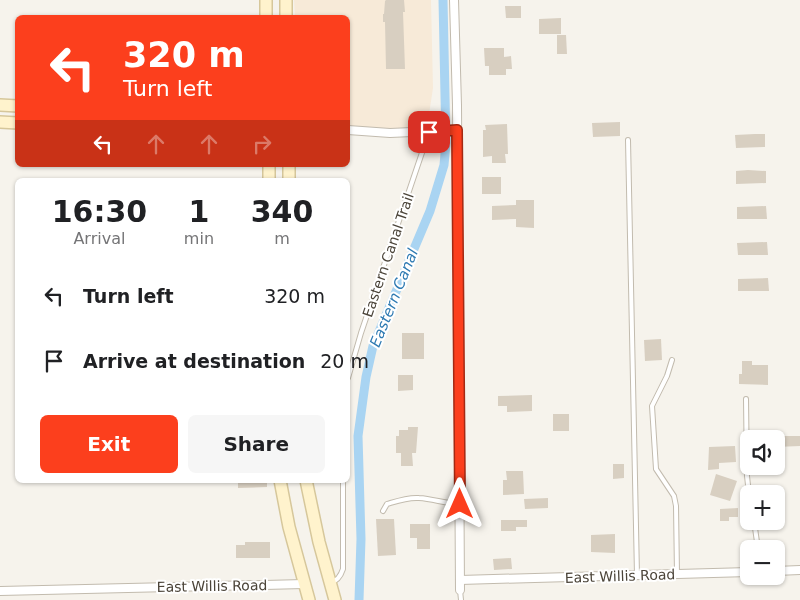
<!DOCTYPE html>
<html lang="en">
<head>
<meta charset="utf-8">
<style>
  :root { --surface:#fff; --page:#f6f6f6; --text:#202124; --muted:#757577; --accent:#fc3f1d }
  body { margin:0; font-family:"DejaVu Sans",sans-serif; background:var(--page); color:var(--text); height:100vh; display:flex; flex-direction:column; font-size:19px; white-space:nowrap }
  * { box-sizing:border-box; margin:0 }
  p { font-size:16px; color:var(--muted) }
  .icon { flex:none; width:28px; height:28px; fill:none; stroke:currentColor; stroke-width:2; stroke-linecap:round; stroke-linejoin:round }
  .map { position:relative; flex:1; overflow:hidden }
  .details { position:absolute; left:15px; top:178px; width:335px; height:305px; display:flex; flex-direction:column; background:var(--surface); border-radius:8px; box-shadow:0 1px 4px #0004 }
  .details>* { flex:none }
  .top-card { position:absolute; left:15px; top:15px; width:335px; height:152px; border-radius:8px; box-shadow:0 1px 4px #0004; background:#fc3f1d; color:#fff; overflow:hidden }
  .controls { position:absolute; left:740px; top:430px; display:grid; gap:10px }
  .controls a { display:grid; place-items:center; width:45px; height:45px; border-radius:8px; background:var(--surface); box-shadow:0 1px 4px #0004; font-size:25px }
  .pin { position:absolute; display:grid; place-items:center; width:42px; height:42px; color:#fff; margin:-21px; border-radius:10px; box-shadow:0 2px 8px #0006 }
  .me { position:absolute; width:55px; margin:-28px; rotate:0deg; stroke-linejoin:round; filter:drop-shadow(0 0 4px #0008) }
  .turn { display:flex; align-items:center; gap:18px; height:105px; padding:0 25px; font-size:22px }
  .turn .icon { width:65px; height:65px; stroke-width:2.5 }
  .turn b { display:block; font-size:35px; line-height:42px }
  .lanes { display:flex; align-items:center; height:48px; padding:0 25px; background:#0003; justify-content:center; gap:25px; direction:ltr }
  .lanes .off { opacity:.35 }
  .eta { display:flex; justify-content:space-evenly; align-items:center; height:85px; text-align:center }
  .eta b { font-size:30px; font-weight:600; line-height:35px }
  .primary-button { display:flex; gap:10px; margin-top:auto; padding:10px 25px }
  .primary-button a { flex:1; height:58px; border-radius:8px; background:var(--accent); color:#fff; font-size:20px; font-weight:600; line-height:58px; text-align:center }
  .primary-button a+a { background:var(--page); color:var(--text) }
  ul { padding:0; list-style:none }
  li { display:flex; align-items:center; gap:15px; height:65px; padding:0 25px }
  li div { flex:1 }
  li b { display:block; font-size:19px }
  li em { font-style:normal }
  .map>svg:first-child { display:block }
  .commercial { fill:#f7ead8 }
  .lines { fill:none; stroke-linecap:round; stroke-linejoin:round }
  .canal { stroke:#a9d4f2; stroke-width:9 }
  .building { fill:#d8cfc1 }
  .lane-casing { stroke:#c2bbae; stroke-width:6 }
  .street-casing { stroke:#c2bbae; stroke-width:10 }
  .secondary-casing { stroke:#d6c79b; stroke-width:14 }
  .lane { stroke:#fff; stroke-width:4 }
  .street { stroke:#fff; stroke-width:8 }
  .secondary { stroke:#fff3cd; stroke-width:11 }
  .route-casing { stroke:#a42913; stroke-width:12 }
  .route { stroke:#fc3f1d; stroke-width:9 }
  .labels { text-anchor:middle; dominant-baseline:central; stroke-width:4; stroke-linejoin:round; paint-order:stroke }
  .street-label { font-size:14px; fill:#4b4439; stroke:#fff }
  .water-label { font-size:15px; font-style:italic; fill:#2e7ab2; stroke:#fff }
</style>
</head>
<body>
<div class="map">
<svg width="800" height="600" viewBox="0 0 800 600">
  <rect width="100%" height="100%" fill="#f6f3ec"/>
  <polygon class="commercial" points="294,0 431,0 433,88 427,127 386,129 348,126 348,18 295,17"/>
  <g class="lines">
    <polyline class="canal" points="359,600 361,539 358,436 366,377 373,346 430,211 444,165 446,143 443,0"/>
  </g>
  <g class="building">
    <polygon points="386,0 404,0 405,12 403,12 405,69 386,69 385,22 383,22 383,14 384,14 385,1"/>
    <polygon points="505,6 521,6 521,18 506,18"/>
    <polygon points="561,18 561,34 539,34 539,19"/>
    <polygon points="557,35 566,35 567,54 557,54"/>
    <polygon points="484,48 504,48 504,57 511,56 512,69 506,69 506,75 489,75 489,66 485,66"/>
    <polygon points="620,122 620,136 593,137 592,123"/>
    <polygon points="507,124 508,154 505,154 506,163 492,163 492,156 483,157 483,130 486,130 485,125"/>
    <polygon points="755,134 765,134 765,147 736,148 735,135"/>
    <polygon points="748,170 766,171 766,183 736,184 736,171"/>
    <rect x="482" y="177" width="19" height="17"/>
    <polygon points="516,200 534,200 534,228 516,227 516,219 492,220 492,206 516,205"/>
    <polygon points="766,206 767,219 737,219 737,207"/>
    <polygon points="767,242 768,255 738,255 737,243"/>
    <polygon points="768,278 769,291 738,291 738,279"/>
    <rect x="402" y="333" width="22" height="26"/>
    <polygon points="661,339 662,360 645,361 644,340"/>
    <polygon points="742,361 752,361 752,365 768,365 768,385 739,384 739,374 742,374"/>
    <polygon points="398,375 413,375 413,390 398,391"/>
    <polygon points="532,395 532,411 507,412 507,406 498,406 498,396"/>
    <rect x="553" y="414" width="16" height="17"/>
    <polygon points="408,427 418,427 416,453 412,453 413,466 401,466 401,453 396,453 396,436 399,436 399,430 408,430"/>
    <polygon points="776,436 800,436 800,446 776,447"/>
    <polygon points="735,446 736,462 719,463 719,469 708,470 709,447"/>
    <polygon points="613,464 624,464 624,478 613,479"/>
    <polygon points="506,471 523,471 524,494 503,495 503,480 507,480"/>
    <polygon points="716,474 737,481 730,501 710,495"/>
    <polygon points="238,480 267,480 267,487 238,488"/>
    <polygon points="548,498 548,508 525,509 524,499"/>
    <polygon points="738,508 738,517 729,517 729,521 720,521 720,509"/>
    <polygon points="376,519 394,519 396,555 378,556"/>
    <polygon points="501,520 527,520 527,527 516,527 516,531 501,531"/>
    <polygon points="410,524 430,524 430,549 417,549 417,538 410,538"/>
    <polygon points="615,534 615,553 591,552 591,535"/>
    <polygon points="245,542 270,542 270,558 236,558 236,545 245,545"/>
    <polygon points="511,558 512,569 494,570 493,559"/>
  </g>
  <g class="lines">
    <g class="lane-casing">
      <g id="lane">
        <polyline points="628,140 637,575"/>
        <polyline points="672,360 667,376 652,406 656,469 674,496 676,506 677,574"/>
        <polyline points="348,378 361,333 429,132"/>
        <polyline points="746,399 747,476 749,494"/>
        <path d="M 383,511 L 387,504 C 397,501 408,497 419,498 C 434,499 446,504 460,504"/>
        <polyline points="754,521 758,549"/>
        <path d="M 331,582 C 338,581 341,575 343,569 L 343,480"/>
        <polyline points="460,590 461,600"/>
      </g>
    </g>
    <g class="street-casing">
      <g id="street">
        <polyline points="454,0 457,105 460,590"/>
        <polyline points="348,130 390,133 457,130"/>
        <polyline points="776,571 800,570"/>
        <polyline points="460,580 749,572"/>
        <polyline points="0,591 304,584"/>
      </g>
    </g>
    <g class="secondary-casing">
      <g id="secondary">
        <polyline points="266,0 266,18"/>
        <polyline points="286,0 286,18"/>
        <polyline points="0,105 18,106"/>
        <polyline points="0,122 18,123"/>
        <polyline points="269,165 269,180"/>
        <polyline points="289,165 289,180"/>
        <polyline points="280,480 289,527 309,600"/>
        <polyline points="306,480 319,542 335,600"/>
      </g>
    </g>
    <use href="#lane" class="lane"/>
    <use href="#street" class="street"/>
    <use href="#secondary" class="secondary"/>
  </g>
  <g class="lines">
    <g class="route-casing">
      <polyline id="route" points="429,132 457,130 460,504"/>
    </g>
    <use href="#route" class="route"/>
  </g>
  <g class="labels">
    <g class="street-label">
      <text transform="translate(388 255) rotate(-71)">Eastern Canal Trail</text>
      <text transform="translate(620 576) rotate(-2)">East Willis Road</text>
      <text transform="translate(212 586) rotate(-1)">East Willis Road</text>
    </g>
    <g class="water-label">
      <text transform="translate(394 298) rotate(-68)">Eastern Canal</text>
    </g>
  </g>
</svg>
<div class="controls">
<a><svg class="icon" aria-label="sound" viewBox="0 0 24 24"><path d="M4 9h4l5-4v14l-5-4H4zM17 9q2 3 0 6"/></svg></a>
<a>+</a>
<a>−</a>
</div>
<div class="pin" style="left:429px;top:132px;background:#d93025"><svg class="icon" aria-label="arrive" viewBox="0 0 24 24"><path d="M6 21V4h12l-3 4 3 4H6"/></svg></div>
<svg class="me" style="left:460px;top:504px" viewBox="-20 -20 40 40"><path d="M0-17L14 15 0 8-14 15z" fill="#fc3f1d" stroke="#fff" stroke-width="4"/></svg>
<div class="top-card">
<div class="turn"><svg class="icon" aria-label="left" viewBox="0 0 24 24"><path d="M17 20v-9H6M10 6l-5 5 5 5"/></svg><div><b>320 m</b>Turn left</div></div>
<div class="lanes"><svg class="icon" aria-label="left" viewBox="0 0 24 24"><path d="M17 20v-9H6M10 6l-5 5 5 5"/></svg><svg class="icon off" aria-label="ahead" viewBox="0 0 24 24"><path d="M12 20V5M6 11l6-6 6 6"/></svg><svg class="icon off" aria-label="ahead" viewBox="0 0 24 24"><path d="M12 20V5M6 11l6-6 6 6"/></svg><svg class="icon off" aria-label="right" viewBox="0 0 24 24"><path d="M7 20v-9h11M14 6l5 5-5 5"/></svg></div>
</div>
<section class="details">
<div class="eta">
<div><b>16:30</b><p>Arrival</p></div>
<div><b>1</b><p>min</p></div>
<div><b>340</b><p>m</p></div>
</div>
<ul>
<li><svg class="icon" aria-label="left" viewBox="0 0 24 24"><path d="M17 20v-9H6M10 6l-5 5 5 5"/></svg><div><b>Turn left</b></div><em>320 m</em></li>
<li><svg class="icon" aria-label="arrive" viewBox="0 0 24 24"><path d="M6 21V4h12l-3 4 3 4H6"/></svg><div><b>Arrive at destination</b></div><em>20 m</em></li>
</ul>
<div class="primary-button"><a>Exit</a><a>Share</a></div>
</section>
</div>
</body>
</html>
